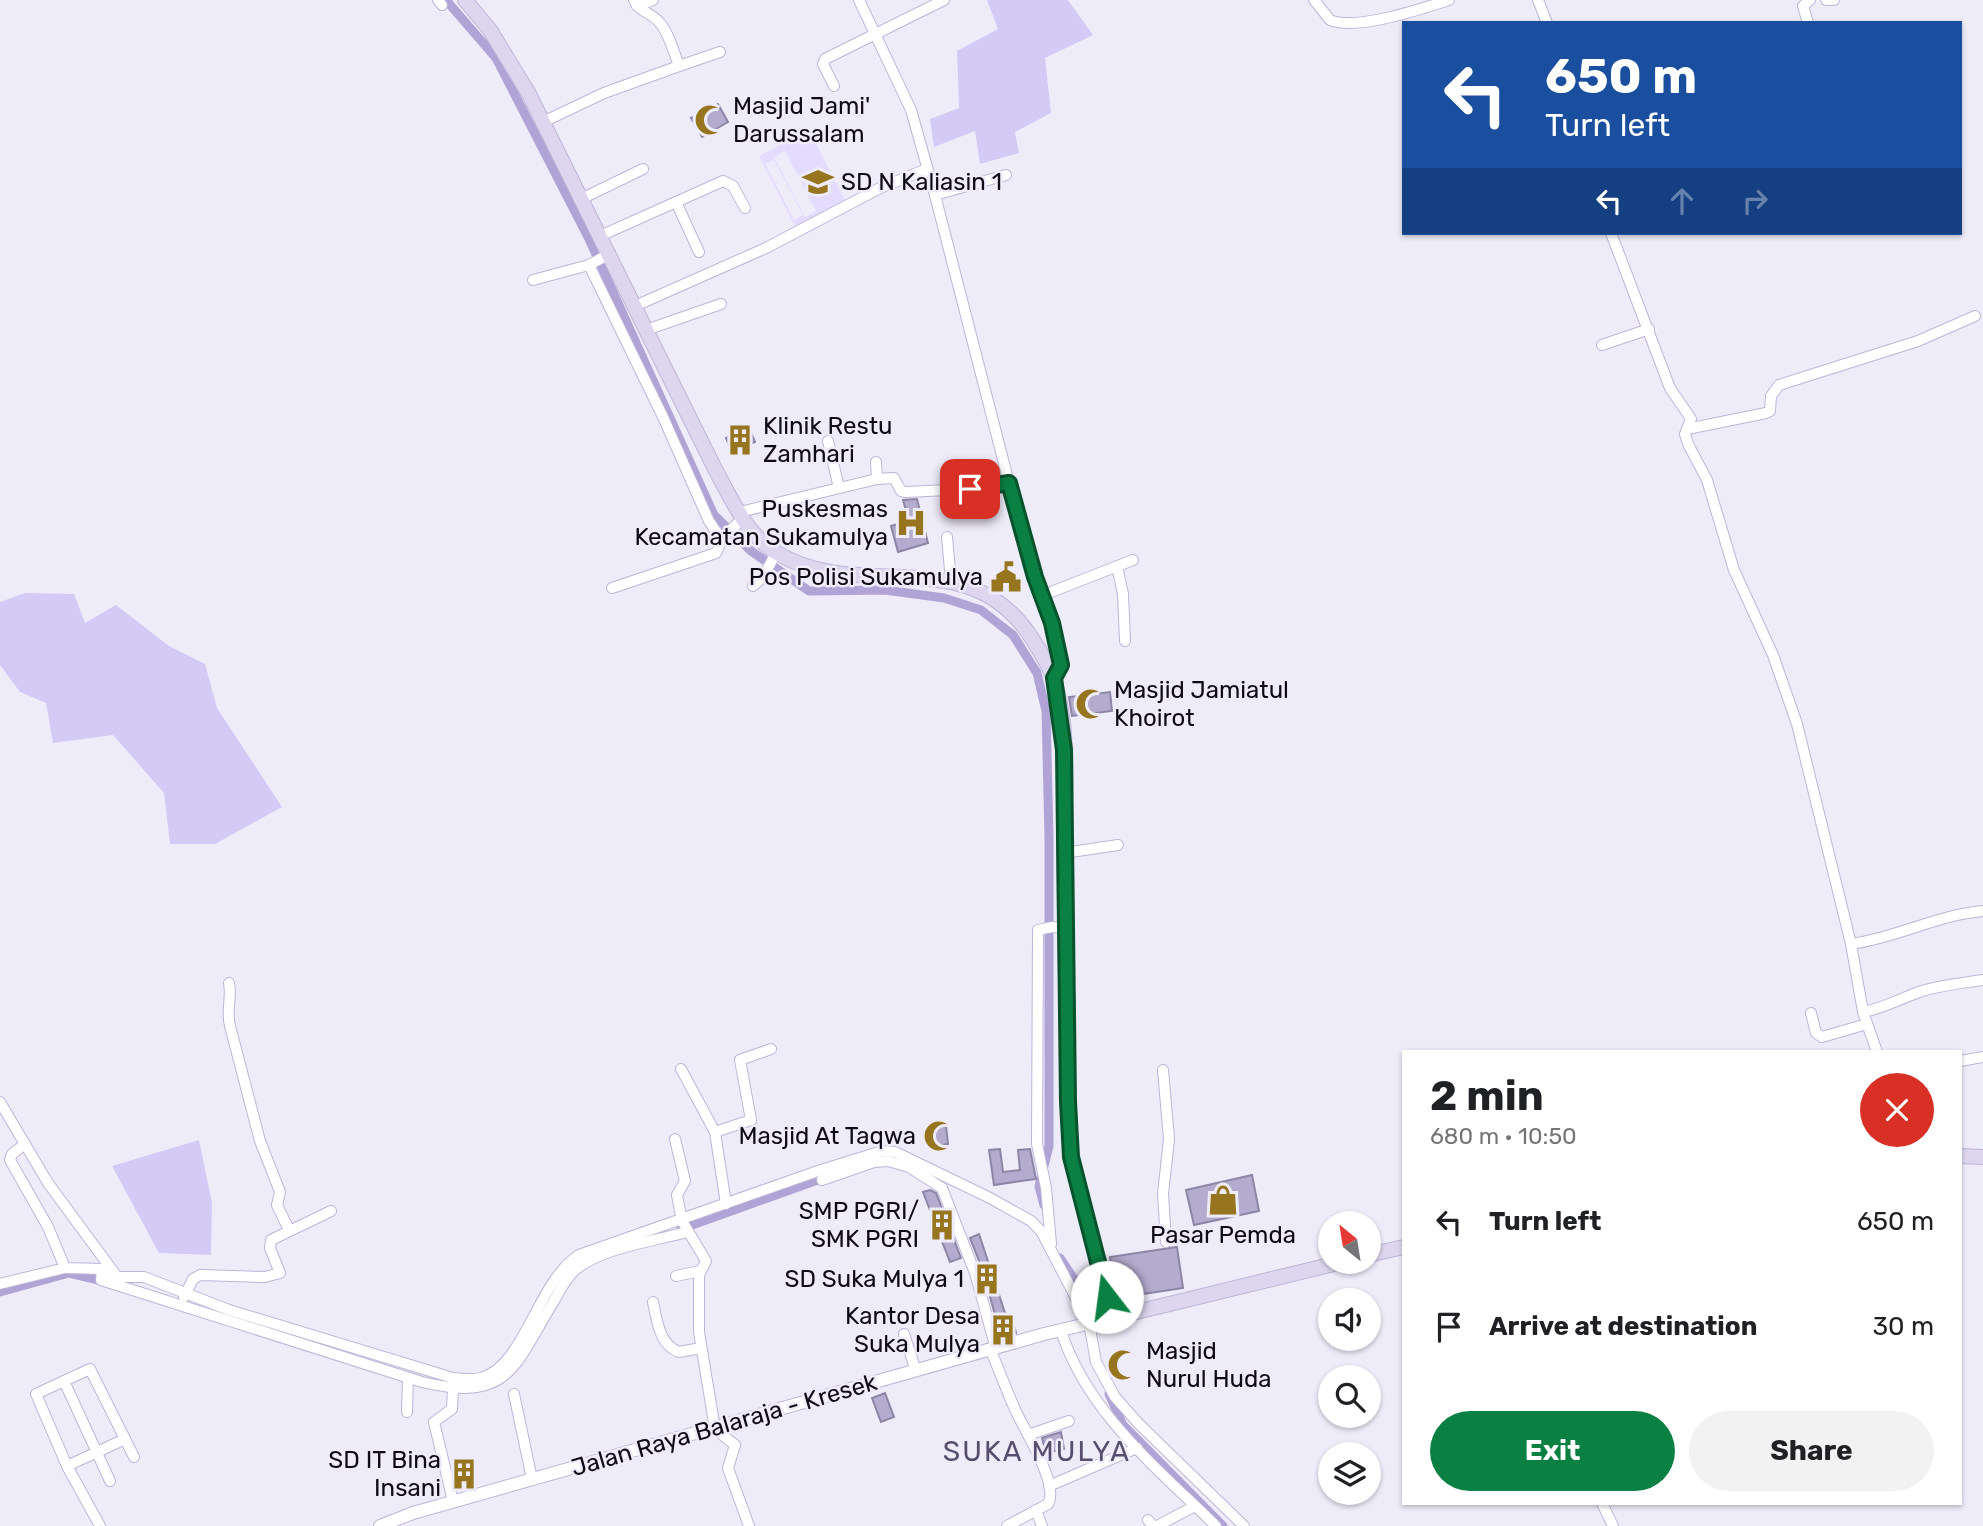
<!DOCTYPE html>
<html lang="en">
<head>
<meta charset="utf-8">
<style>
  :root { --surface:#fff; --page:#f2f2f2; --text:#202124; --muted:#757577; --accent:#0b8043 }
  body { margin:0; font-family:Rubik,sans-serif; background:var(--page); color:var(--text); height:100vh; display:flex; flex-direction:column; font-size:26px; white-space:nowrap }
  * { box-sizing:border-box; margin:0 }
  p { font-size:23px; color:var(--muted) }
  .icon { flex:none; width:38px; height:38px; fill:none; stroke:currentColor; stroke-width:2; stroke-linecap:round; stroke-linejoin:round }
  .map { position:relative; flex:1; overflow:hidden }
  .drawer { position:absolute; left:1402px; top:1050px; width:560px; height:455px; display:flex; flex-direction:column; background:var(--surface); border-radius:0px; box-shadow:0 2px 5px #0004 }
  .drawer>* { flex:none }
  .top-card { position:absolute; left:1402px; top:21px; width:560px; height:214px; border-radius:0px; box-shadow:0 2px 5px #0004; background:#1a4fa0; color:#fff; overflow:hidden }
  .needle { width:46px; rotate:330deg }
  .fabs { position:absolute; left:1318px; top:1211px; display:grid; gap:14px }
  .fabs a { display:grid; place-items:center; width:63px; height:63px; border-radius:50%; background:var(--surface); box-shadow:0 2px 5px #0004; font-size:35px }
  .pin { position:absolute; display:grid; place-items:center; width:60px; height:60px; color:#fff; margin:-30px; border-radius:14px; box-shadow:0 4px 10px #0006 }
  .me { position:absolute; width:77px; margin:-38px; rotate:345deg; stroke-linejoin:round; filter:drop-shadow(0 0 5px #0008) }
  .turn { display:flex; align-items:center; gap:24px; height:147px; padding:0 28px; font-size:32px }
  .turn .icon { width:91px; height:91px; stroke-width:2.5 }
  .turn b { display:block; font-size:49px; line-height:60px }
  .lanes { display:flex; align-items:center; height:66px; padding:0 28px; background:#0003; justify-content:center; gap:35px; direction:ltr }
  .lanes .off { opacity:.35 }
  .round { display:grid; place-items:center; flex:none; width:74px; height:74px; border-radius:37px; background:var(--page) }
  .summary { display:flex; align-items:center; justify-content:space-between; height:119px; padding:0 28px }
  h1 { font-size:42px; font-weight:700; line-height:52px }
  .primary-button { display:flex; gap:14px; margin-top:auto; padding:14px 28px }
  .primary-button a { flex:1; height:80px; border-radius:42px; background:var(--accent); color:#fff; font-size:28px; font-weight:700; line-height:80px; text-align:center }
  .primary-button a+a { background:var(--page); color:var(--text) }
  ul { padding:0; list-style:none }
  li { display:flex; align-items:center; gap:21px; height:105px; padding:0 28px }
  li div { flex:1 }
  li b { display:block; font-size:26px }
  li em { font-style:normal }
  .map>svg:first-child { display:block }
  .built { fill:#e3dcfe; fill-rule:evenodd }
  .green { fill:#d4caf6 }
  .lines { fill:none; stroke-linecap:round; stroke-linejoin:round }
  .canal { stroke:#b0a3d5; stroke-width:9 }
  .building { fill:#b4acce; stroke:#8c85a5; stroke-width:2 }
  .minor-casing { stroke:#bdb5d8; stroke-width:12 }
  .tertiary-casing { stroke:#bdb5d8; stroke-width:14 }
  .secondary-casing { stroke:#bdb5d8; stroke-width:16 }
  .minor { stroke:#fff; stroke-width:10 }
  .tertiary { stroke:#fff; stroke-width:12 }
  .secondary { stroke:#ddd6ee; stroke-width:14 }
  .route-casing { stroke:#07532c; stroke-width:18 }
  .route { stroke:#0b8043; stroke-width:12 }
  .labels { text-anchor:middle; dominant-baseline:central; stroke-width:5; stroke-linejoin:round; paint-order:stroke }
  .poi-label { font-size:24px; fill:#0e0b16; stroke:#efecfa; text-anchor:end }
  .street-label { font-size:24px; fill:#0e0b16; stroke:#efecfa }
  .quarter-label { font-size:28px; letter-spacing:2px; fill:#564e6c; stroke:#efecfa }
</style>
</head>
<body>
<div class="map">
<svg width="1983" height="1526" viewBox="0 0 1983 1526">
  <rect width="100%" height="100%" fill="#efecfa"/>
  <path class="built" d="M 809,130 L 845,200 L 795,226 L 759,156 ZM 785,151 L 816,211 L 805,217 L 774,157 ZM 774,160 L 803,215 L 794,220 L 765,164 Z"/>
  <g class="green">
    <polygon points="987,0 1068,0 1093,35 1045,58 1051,113 1015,132 1019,153 980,164 975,131 934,147 930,119 959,108 957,51 998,29"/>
    <polygon points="25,593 74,594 85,623 116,605 169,646 205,664 217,708 282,807 215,844 170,844 164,793 113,735 53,743 46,703 20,692 0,665 0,602"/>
    <polygon points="199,1140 212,1203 211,1255 159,1253 112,1166"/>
  </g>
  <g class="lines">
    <g class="canal">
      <polyline points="446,0 496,58 589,239 714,515 751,551 809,591 885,590 944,598 981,610 1013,635 1037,673 1046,711 1049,838 1049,1146 1039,1186 1044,1205"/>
      <polyline points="681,1229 826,1177"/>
      <polyline points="1060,1258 1084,1294 1086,1314"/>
      <polyline points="0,1292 69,1273 107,1282"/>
      <polyline points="1109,1394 1123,1425 1223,1526"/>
    </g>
  </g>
  <g class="building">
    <polygon points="718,104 728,122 702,137 691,118"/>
    <polygon points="749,428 755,442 732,452 726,438"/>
    <polygon points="917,499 928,543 898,552 891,526 909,521 903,500"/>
    <polygon points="1110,692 1112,711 1072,716 1069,697"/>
    <polygon points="946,1126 948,1144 932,1147 930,1128"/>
    <polygon points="1000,1149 1003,1172 1020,1170 1018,1150 1030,1149 1036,1179 994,1185 989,1150"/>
    <polygon points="1252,1175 1259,1211 1194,1225 1186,1190"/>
    <polygon points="930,1190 936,1193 961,1258 950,1262 923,1192"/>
    <polygon points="979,1234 1008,1322 1013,1321 1016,1333 1001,1337 983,1271 970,1238"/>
    <polygon points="1177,1247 1183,1288 1117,1298 1110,1257"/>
    <polygon points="885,1393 894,1417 881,1422 872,1398"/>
    <polygon points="1061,1432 1064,1449 1046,1453 1042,1438"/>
  </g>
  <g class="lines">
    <g class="minor-casing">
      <g id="minor">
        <polyline points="438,0 442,5"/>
        <polyline points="859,0 911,110 935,195 1009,483 1035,577 1052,623 1061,665 1054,678"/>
        <path d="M 1314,0 L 1330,20 C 1356,31 1421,9 1449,0"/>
        <polyline points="1538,0 1547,23"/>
        <polyline points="1826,0 1834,0"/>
        <polyline points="637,6 653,0"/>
        <polyline points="1808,23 1803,6 1810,0"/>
        <polyline points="679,66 720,52"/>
        <polyline points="834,86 823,64 825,59 944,0"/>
        <path d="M 543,122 L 604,93 L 679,66 C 674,52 669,34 660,23 C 652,13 639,12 634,0"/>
        <polyline points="935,195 1006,175"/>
        <polyline points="581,199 643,169"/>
        <polyline points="676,202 699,252"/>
        <polyline points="1611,233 1670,388 1691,419 1685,434 1688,444 1707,480 1734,570 1773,655 1797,724 1851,944 1863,1012 1877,1052"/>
        <polyline points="600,236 723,181 733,186 745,208"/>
        <polyline points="589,265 663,417 709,521 722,540"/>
        <polyline points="533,280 589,265 609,254"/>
        <polyline points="635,306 766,248 880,188 927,169"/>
        <polyline points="646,330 721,304"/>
        <polyline points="1602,345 1649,329"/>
        <polyline points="1687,429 1766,413 1770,411 1771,396 1779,385 1918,341 1975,316"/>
        <polyline points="828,441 839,488"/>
        <polyline points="876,462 877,479"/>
        <polyline points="740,512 877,479 894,478 901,491 906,492 969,489 1009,483"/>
        <polyline points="947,537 951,581"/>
        <polyline points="1117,566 1123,594 1125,641"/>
        <polyline points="753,586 763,577 776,553"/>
        <polyline points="612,588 716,553 723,537 743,518"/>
        <polyline points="1041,596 1133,560"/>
        <polyline points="1064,853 1118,845"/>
        <path d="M 1851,944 C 1896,938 1937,915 1983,911"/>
        <path d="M 229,983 C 232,998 226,1010 230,1026 L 260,1141 L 280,1192 L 277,1205 L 289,1230"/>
        <path d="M 1863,1012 C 1885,1008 1901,998 1922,991 C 1941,985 1963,983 1983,980"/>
        <polyline points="1811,1013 1816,1033 1822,1037 1867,1024"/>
        <polyline points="1960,1061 1983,1057"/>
        <polyline points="681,1069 715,1132"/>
        <polyline points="1163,1070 1169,1139 1163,1194 1166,1242"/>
        <polyline points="0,1102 48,1183 115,1274"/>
        <polyline points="675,1139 685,1181 677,1195 682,1221 706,1261 699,1275 699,1332 715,1429 735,1445 728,1468 749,1526"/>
        <path d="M 25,1144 L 12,1154 L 10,1160 L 48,1227 L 65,1268 L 102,1269 L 117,1277 L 144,1277 L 229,1310 L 453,1378 C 462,1379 472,1380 481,1378 C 525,1366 537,1282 579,1255 L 818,1171 L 882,1151 L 895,1152 L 990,1198 L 1031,1221 L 1041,1231 L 1089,1323 L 1096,1362 L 1115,1397 L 1139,1424 L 1244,1526"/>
        <polyline points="822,1180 874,1162 888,1161 909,1167 942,1188 975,1273 996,1349"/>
        <polyline points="726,1204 715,1132 751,1120 740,1060 771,1049"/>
        <polyline points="1051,1244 1046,1188 1037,1144 1038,933 1038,930 1052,927 1066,928"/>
        <path d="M 102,1269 L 101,1280 L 422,1382 C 510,1403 514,1366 554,1301 C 560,1290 566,1278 575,1270 C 601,1248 654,1241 687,1232"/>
        <polyline points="676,1276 700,1271"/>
        <polyline points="0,1284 65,1268"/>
        <polyline points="184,1297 193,1279 200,1275 265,1277 280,1273 270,1248 271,1240 331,1211"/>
        <path d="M 653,1302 C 657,1320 659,1345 679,1352 L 701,1348"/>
        <path d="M 1061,1331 C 1087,1412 1157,1468 1216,1526"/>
        <polyline points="904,1334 916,1371"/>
        <path d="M 991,1351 C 999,1370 1006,1389 1014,1407 C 1022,1427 1060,1484 1048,1504 L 1007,1526"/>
        <polyline points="64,1381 110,1481"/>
        <polyline points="514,1394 532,1479"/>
        <polyline points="407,1412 408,1378"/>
        <polyline points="1028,1435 1069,1421"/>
        <polyline points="67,1466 125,1439"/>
        <polyline points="1049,1486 1137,1448"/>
        <polyline points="453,1501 434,1422 452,1409 453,1388"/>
        <polyline points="1602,1503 1613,1526"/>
        <polyline points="1036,1510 1042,1526"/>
        <polyline points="1148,1520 1153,1526 1157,1526 1195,1506"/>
        <polyline points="100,1526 67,1466 36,1394 90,1369 134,1457"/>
      </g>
    </g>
    <g class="tertiary-casing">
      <polyline id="tertiary" points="380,1526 413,1513 1044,1334 1112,1318"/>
    </g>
    <g class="secondary-casing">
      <g id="secondary">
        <path d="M 465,0 L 490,30 L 529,94 L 715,469 C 731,498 747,536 777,553 C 859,603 965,541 1029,634 C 1038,648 1049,664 1054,680 C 1071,733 1064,794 1064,849 C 1065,933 1067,1018 1068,1102 L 1071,1157 L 1112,1318 L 1342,1262"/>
        <polyline points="1960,1156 1983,1157"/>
        <polyline points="1368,1255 1404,1247"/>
      </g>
    </g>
    <use href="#minor" class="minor"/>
    <use href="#tertiary" class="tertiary"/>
    <use href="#secondary" class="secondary"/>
  </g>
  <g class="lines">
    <g class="route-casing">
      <polyline id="route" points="970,489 1009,483 1035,577 1052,623 1061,665 1054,678 1064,750 1068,1102 1071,1157 1107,1297"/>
    </g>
    <use href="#route" class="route"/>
  </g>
  <defs>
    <g id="mosque-bare" transform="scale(2.415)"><path d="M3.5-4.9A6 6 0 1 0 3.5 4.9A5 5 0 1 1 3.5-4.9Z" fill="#97751e" stroke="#efecfa" stroke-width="2.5" paint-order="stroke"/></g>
    <g id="school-bare" transform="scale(2.415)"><path d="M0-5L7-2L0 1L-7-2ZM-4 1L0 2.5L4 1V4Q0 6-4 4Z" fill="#97751e" stroke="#efecfa" stroke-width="2.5" paint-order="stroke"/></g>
    <g id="building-bare" transform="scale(2.415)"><path d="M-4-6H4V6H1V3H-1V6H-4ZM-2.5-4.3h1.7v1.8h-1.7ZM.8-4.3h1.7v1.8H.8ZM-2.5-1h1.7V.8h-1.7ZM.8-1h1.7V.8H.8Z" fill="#97751e" stroke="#efecfa" stroke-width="2.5" paint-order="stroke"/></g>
    <g id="hospital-bare" transform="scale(2.415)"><path d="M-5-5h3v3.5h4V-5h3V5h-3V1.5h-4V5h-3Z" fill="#97751e" stroke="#efecfa" stroke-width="2.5" paint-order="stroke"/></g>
    <g id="civic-bare" transform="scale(2.415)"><path d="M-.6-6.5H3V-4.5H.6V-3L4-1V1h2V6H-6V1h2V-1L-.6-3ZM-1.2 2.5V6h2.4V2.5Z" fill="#97751e" stroke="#efecfa" stroke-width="2.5" paint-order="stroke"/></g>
    <g id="shop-bare" transform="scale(2.415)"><path d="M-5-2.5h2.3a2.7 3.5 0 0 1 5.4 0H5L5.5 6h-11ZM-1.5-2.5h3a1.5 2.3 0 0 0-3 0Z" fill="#97751e" stroke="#efecfa" stroke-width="2.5" paint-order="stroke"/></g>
  </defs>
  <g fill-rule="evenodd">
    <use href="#mosque-bare" x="710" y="120"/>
    <use href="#school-bare" x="818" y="182"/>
    <use href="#building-bare" x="740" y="440"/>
    <use href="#hospital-bare" x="911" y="523"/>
    <use href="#civic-bare" x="1006" y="577"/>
    <use href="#mosque-bare" x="1091" y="704"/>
    <use href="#mosque-bare" x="939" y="1136"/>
    <use href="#shop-bare" x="1223" y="1200"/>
    <use href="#building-bare" x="942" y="1225"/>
    <use href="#building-bare" x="987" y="1279"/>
    <use href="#building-bare" x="1003" y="1330"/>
    <use href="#mosque-bare" x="1123" y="1365"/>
    <use href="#building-bare" x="464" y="1474"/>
  </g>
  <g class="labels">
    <g class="poi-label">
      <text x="733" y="106" text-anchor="start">Masjid Jami'<tspan x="733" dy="28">Darussalam</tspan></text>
      <text x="841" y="182" text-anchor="start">SD N Kaliasin 1</text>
      <text x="763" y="426" text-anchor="start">Klinik Restu<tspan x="763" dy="28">Zamhari</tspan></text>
      <text x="888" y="509">Puskesmas<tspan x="888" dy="28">Kecamatan Sukamulya</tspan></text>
      <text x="983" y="577">Pos Polisi Sukamulya</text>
      <text x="1114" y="690" text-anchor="start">Masjid Jamiatul<tspan x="1114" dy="28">Khoirot</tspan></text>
      <text x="916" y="1136">Masjid At Taqwa</text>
      <text x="919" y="1211">SMP PGRI/<tspan x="919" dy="28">SMK PGRI</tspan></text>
      <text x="1223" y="1235" text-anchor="middle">Pasar Pemda</text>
      <text x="964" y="1279">SD Suka Mulya 1</text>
      <text x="980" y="1316">Kantor Desa<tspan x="980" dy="28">Suka Mulya</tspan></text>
      <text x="1146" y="1351" text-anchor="start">Masjid<tspan x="1146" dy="28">Nurul Huda</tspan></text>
      <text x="441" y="1460">SD IT Bina<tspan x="441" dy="28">Insani</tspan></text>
    </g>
    <g class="street-label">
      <text transform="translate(724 1425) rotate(-16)">Jalan Raya Balaraja - Kresek</text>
    </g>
    <g class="quarter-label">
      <text x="1037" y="1451">SUKA MULYA</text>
    </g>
  </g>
</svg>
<div class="fabs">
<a><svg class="needle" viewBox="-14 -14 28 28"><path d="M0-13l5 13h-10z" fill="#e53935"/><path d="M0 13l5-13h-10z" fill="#757577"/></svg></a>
<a><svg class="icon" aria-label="sound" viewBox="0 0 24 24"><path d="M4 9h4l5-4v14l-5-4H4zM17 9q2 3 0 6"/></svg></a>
<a><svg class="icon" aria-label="search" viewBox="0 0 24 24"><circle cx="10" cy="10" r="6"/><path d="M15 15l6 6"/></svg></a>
<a><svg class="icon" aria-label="layers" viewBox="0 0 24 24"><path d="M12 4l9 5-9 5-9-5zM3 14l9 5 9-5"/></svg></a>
</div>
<div class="pin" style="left:970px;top:489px;background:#d93025"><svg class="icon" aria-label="arrive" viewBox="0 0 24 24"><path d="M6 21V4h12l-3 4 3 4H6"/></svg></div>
<svg class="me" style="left:1107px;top:1297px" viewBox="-20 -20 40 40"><circle r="19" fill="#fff"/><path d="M0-13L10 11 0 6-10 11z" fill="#0b8043"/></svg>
<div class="top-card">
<div class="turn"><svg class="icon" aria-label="left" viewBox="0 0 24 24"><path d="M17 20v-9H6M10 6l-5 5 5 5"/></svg><div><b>650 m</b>Turn left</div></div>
<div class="lanes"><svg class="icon" aria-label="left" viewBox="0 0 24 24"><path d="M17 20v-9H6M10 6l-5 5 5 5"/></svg><svg class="icon off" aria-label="ahead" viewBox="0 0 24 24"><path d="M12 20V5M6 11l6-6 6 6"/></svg><svg class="icon off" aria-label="right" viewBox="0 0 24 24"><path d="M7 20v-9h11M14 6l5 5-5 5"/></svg></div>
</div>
<section class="drawer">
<div class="summary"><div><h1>2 min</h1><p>680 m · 10:50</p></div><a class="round" style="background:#d93025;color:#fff"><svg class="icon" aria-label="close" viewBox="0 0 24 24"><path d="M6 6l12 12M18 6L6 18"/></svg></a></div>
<ul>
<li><svg class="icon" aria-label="left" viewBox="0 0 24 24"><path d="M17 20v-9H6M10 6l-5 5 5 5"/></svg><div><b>Turn left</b></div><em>650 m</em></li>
<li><svg class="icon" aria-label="arrive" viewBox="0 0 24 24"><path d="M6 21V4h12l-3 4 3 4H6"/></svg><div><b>Arrive at destination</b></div><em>30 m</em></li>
</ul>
<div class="primary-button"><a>Exit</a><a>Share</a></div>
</section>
</div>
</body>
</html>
